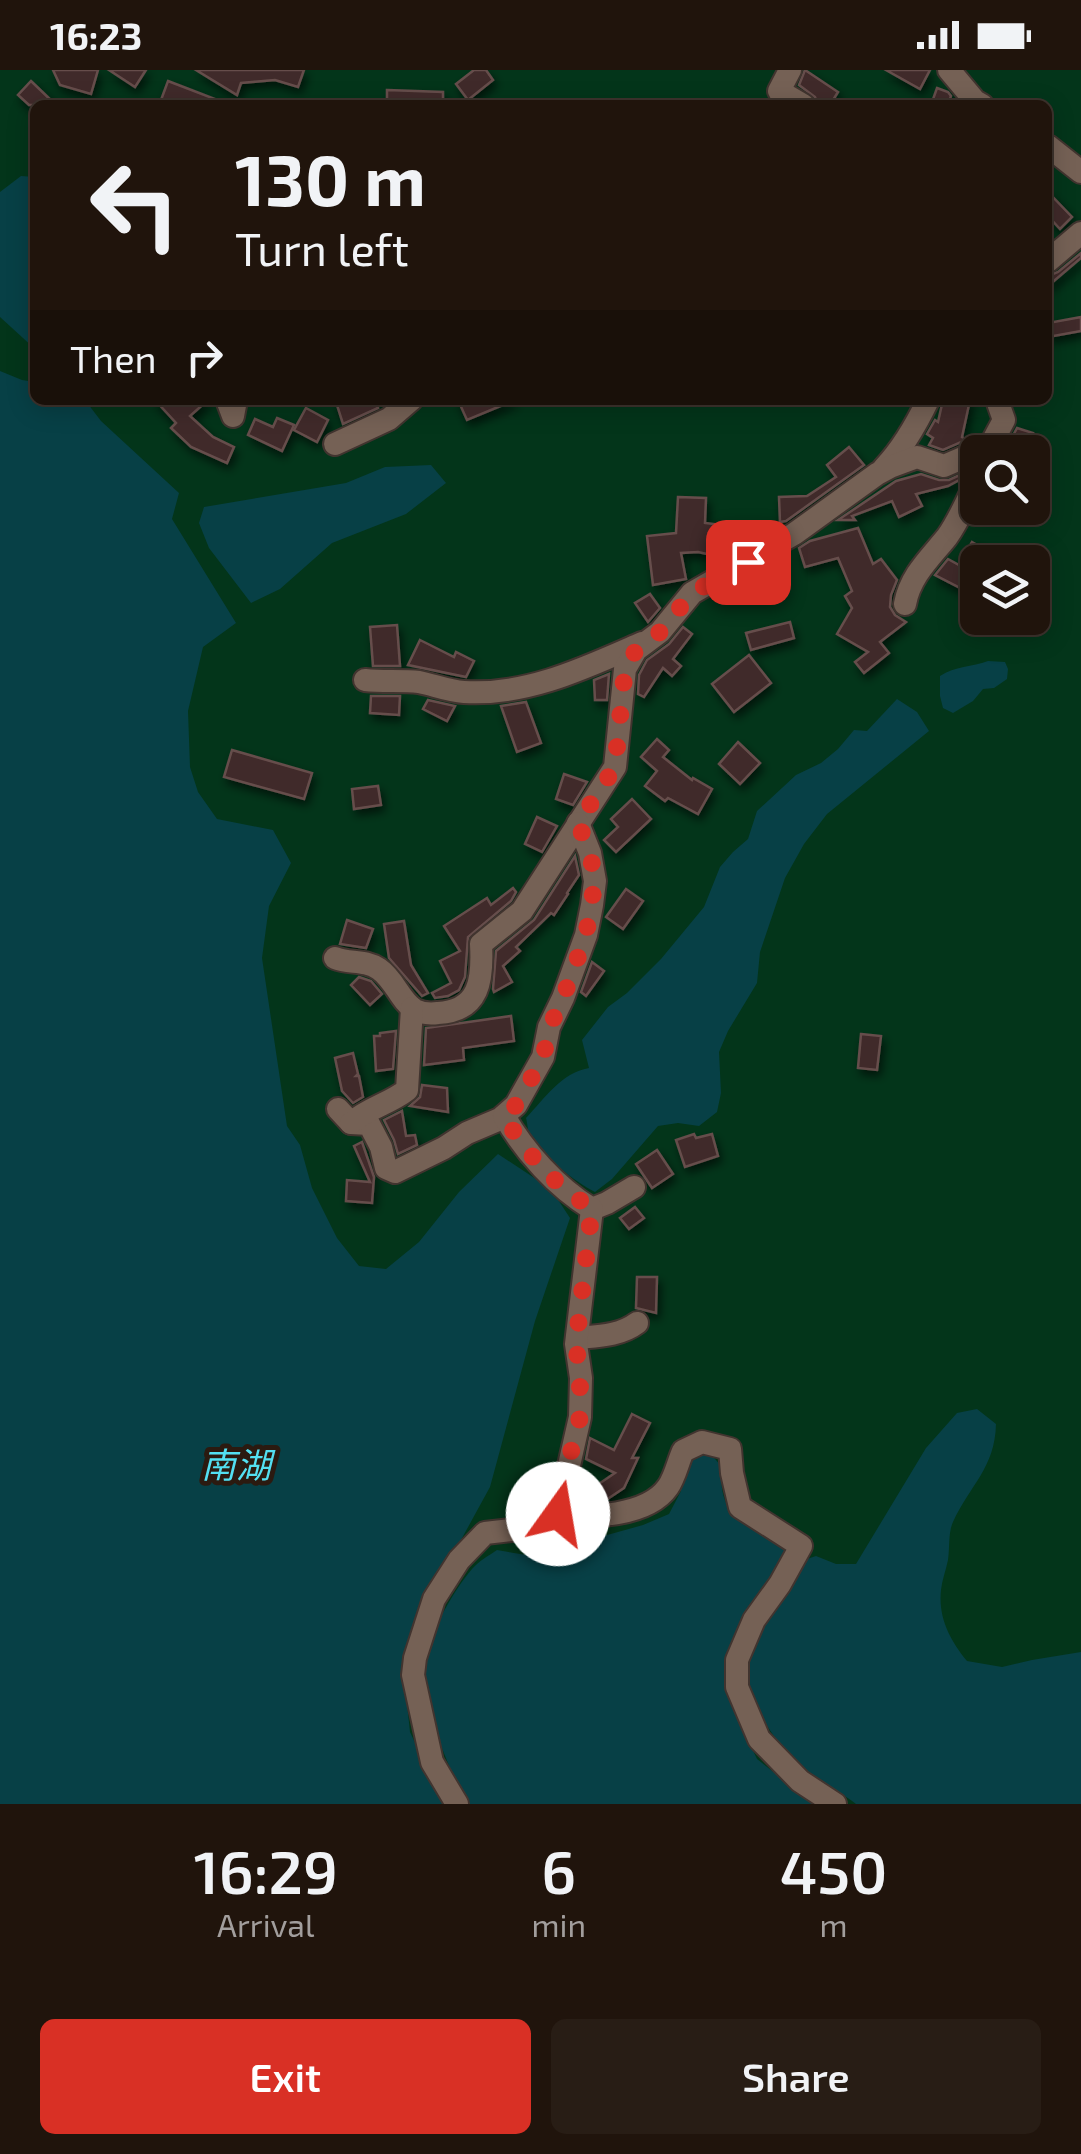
<!DOCTYPE html>
<html lang="en">
<head>
<meta charset="utf-8">
<style>
  :root { --surface:#20140c; --page:#281d15; --text:#f1f3f6; --muted:#a29e9d; --line:#3d332d; --accent:#d93025 }
  body { margin:0; font-family:"Exo 2","Noto Sans SC",sans-serif; background:var(--page); color:var(--text); height:100vh; display:flex; flex-direction:column; font-size:38px; white-space:nowrap }
  * { box-sizing:border-box; margin:0 }
  p { font-size:32px; color:var(--muted) }
  .icon { flex:none; width:55px; height:55px; fill:none; stroke:currentColor; stroke-width:2; stroke-linecap:round; stroke-linejoin:round }
  .map { position:relative; height:1734px; overflow:hidden }
  .panel { display:flex; flex-direction:column; background:var(--surface); flex:1 }
  .panel>* { flex:none }
  .banner { position:absolute; left:30px; top:30px; width:1022px; height:305px; border-radius:15px; box-shadow:0 5px 25px #0003,0 0 0 2px var(--line); background:#20140c; color:var(--text); overflow:hidden }
  .fabs { position:absolute; left:960px; top:365px; display:grid; gap:20px }
  .fabs a { display:grid; place-items:center; width:90px; height:90px; border-radius:15px; background:var(--surface); box-shadow:0 5px 25px #0003,0 0 0 2px var(--line); font-size:50px }
  .pin { position:absolute; display:grid; place-items:center; width:85px; height:85px; color:#fff; margin:-42px; border-radius:20px; box-shadow:0 5px 15px #0006 }
  .me { position:absolute; width:110px; margin:-55px; rotate:13deg; stroke-linejoin:round; filter:drop-shadow(0 0 8px #0008) }
  .turn { display:flex; align-items:center; gap:35px; height:210px; padding:0 40px; font-size:45px }
  .turn .icon { width:130px; height:130px; stroke-width:2.5 }
  .turn b { display:block; font-size:70px; line-height:85px }
  .then { display:flex; align-items:center; height:95px; padding:0 40px; background:#0003; gap:20px; font-size:38px }
  .eta { display:flex; justify-content:space-evenly; align-items:center; height:170px; text-align:center }
  .eta b { font-size:60px; font-weight:600; line-height:70px }
  .cta { display:flex; gap:20px; margin-top:auto; padding:20px 40px }
  .cta a { flex:1; height:115px; border-radius:15px; background:var(--accent); color:#fff; font-size:40px; font-weight:600; line-height:115px; text-align:center }
  .cta a+a { background:var(--page); color:var(--text) }
  .status { display:flex; justify-content:space-between; align-items:center; height:70px; padding:0 50px; background:var(--surface); direction:ltr }
  .status svg { height:28px; fill:currentColor }
  .map>svg:first-child { display:block }
  .green { fill:#03351a; fill-rule:evenodd }
  .water { fill:#074046 }
  .building { fill:#402a29; stroke:#664e4c; stroke-width:2.5; filter:url(#shadow) }
  .lines { fill:none; stroke-linecap:round; stroke-linejoin:round }
  .minor-casing { stroke:#41342f; stroke-width:26 }
  .minor { stroke:#756155; stroke-width:22 }
  .route { stroke:#d93025; stroke-width:18; stroke-dasharray:0 32.4 }
  .labels { text-anchor:middle; dominant-baseline:central; stroke-width:10; stroke-linejoin:round; paint-order:stroke }
  .water-label { font-size:35px; font-style:italic; fill:#53e0f2; stroke:#2b1a10 }
</style>
</head>
<body>
<div class="status"><b>16:23</b><svg viewBox="0 0 49 12"><path d="M0 12V9h3v3zM5 12V6h3v6zM10 12V3h3v9zM15 12V0h3v12zM26 1h20v11H26zM47 4h2v5h-2z"/></svg></div>
<div class="map">
<svg width="1081" height="1734" viewBox="0 0 1081 1734">
  <defs>
    <filter id="shadow"><feDropShadow dx="3" dy="5.5" stdDeviation="5" flood-color="#0009"/></filter>
  </defs>
  <rect width="100%" height="100%" fill="#2b1a10"/>
  <path class="green" d="M 0,0 L 1081,0 L 1081,1734 L 0,1734 ZM 35,35 L 1048,35 L 1048,330 L 35,330 ZM 978,382 L 1032,382 L 1032,438 L 978,438 ZM 978,492 L 1032,492 L 1032,548 L 978,548 Z"/>
  <g class="water">
    <polygon points="21,106 35,107 35,279 0,247 0,122"/>
    <polygon points="0,301 22,310 35,312 35,330 85,330 101,351 179,423 172,449 236,553 203,577 188,641 190,697 198,722 217,749 273,760 291,793 269,836 262,888 287,1056 300,1075 312,1118 337,1168 359,1196 386,1199 419,1172 459,1122 498,1084 551,1119 570,1148 535,1251 490,1417 427,1532 403,1596 410,1662 444,1734 0,1734"/>
    <polygon points="431,395 446,413 406,444 332,473 280,519 251,533 209,478 199,453 204,437 346,413 385,397"/>
    <path d="M 988,591 L 1005,592 L 1008,599 L 1007,609 L 994,618 L 983,619 L 973,631 L 953,643 L 943,638 L 940,626 L 940,606 C 955,596 972,597 988,591 Z"/>
    <path d="M 897,629 L 917,642 L 929,661 L 827,744 L 804,774 L 785,808 L 760,882 L 757,913 L 728,961 L 719,982 L 721,1023 L 717,1042 L 699,1056 L 678,1053 L 658,1056 L 612,1109 L 595,1122 C 577,1113 537,1083 529,1064 C 528,1062 527,1051 526,1048 C 545,1028 561,1003 589,998 L 582,970 L 608,937 L 627,923 L 661,889 L 704,837 L 720,797 L 733,782 L 748,769 L 757,741 L 796,705 L 821,693 L 838,679 L 854,660 L 867,661 Z"/>
    <path d="M 977,1339 L 996,1354 C 995,1398 970,1415 953,1452 C 948,1463 950,1477 948,1490 C 946,1500 942,1510 941,1520 C 938,1548 950,1570 967,1591 L 1002,1597 L 1032,1590 L 1081,1582 L 1081,1734 L 856,1734 C 842,1722 824,1717 810,1705 C 778,1679 734,1620 752,1577 C 765,1547 787,1518 804,1490 L 816,1486 L 836,1494 L 856,1494 L 926,1378 L 957,1343 Z"/>
    <path d="M 709,1382 L 722,1397 C 717,1447 744,1453 784,1471 L 789,1482 L 777,1507 L 740,1554 L 732,1576 L 726,1608 L 733,1638 L 757,1689 L 814,1734 L 466,1734 C 449,1695 425,1645 422,1602 C 421,1576 455,1518 472,1499 C 479,1491 488,1486 497,1480 L 532,1486 L 643,1455 L 669,1444 L 681,1421 L 681,1398 L 696,1385 Z"/>
  </g>
  <g class="building">
    <polygon points="53,0 98,0 91,24 60,15"/>
    <polygon points="109,0 146,0 135,17"/>
    <polygon points="196,0 304,0 298,17 275,10 241,13 237,25"/>
    <polygon points="474,0 486,0 493,10 468,30 456,14"/>
    <polygon points="805,0 838,22 830,35 818,35 815,27 799,15"/>
    <polygon points="886,0 930,0 920,19"/>
    <polygon points="31,11 56,35 29,35 18,25"/>
    <polygon points="168,11 228,34 228,35 176,35 161,30"/>
    <polygon points="937,18 948,22 951,26 948,35 931,35"/>
    <polygon points="387,20 443,22 443,35 387,35"/>
    <polygon points="1048,122 1072,147 1060,159 1048,146"/>
    <polygon points="1081,183 1081,188 1048,216 1048,206 1058,202"/>
    <polygon points="1081,247 1081,261 1048,267 1048,253"/>
    <polygon points="155,330 208,330 190,346 213,367 234,377 227,393 191,377 171,358 176,353"/>
    <polygon points="344,330 376,330 378,338 343,354 336,332"/>
    <polygon points="458,330 515,330 467,350"/>
    <polygon points="943,330 970,330 962,367 966,370 943,380 929,375 933,368 927,364 935,350 938,352"/>
    <polygon points="306,338 328,350 317,372 294,360"/>
    <polygon points="277,348 294,355 282,381 248,365 255,349 273,357"/>
    <polygon points="1017,358 1033,363 1027,382 1006,379"/>
    <polygon points="849,377 864,395 786,451 780,452 779,427 807,426 836,407 827,395"/>
    <polygon points="964,403 961,409 948,416 916,424 922,436 899,447 892,431 852,446 855,450 838,450 896,411 921,404 939,410 949,410"/>
    <polygon points="678,427 706,428 705,453 729,456 721,487 698,482 681,483 686,509 653,515 647,466 676,463"/>
    <polygon points="755,457 758,468 740,478 736,462"/>
    <polygon points="858,458 873,494 881,489 897,510 891,525 890,537 895,545 906,552 880,572 889,583 864,603 855,592 868,582 837,564 852,538 845,526 852,521 838,488 805,497 799,478 810,471"/>
    <polygon points="972,472 1007,492 978,492 978,512 972,524 935,505 948,489 959,495"/>
    <polygon points="650,524 660,538 648,552 635,533"/>
    <polygon points="790,552 794,568 751,580 746,563"/>
    <polygon points="397,555 400,596 373,596 370,557"/>
    <polygon points="683,557 692,564 673,589 681,596 672,606 663,598 644,627 638,624 639,605 647,590 669,574"/>
    <polygon points="420,570 454,587 456,582 474,591 466,607 408,595"/>
    <polygon points="749,585 771,613 734,642 712,614"/>
    <polygon points="609,604 607,630 595,630 594,610"/>
    <polygon points="371,626 400,626 399,645 370,643"/>
    <polygon points="428,630 455,636 447,651 423,639"/>
    <polygon points="526,632 541,673 517,682 501,636"/>
    <polygon points="657,669 669,680 663,687 692,710 693,708 712,719 698,744 668,728 665,731 645,716 657,701 641,687"/>
    <polygon points="738,672 760,693 740,714 719,694"/>
    <polygon points="232,680 312,703 304,729 224,707"/>
    <polygon points="564,704 587,712 573,735 556,729"/>
    <polygon points="378,716 381,735 354,739 352,719"/>
    <polygon points="632,729 651,749 616,782 604,770 618,757 611,749"/>
    <polygon points="537,747 557,756 542,782 525,774"/>
    <polygon points="575,786 579,805 567,823 568,824 554,845 551,843 516,877 520,881 503,896 512,912 494,922 493,919 496,881 534,850"/>
    <polygon points="513,818 516,822 511,831 468,867 465,907 459,920 448,926 435,928 432,923 451,913 440,891 460,881 444,856 487,828 491,835"/>
    <polygon points="626,819 643,831 623,859 606,847"/>
    <polygon points="347,850 373,859 366,878 340,874"/>
    <polygon points="404,851 411,895 428,923 422,926 389,888 384,854"/>
    <polygon points="592,892 604,901 586,926 581,922"/>
    <polygon points="359,907 371,911 382,924 370,935 351,915"/>
    <polygon points="511,946 514,971 463,978 464,990 424,995 426,958"/>
    <polygon points="396,961 393,999 376,1001 374,966 380,966 380,963"/>
    <polygon points="861,964 881,966 877,1000 858,998"/>
    <polygon points="353,983 358,1004 356,1006 359,1006 363,1027 353,1033 342,1021 335,988"/>
    <polygon points="422,1015 447,1018 448,1042 410,1036 420,1027"/>
    <polygon points="402,1041 406,1066 415,1065 417,1075 398,1084 394,1070 384,1050"/>
    <polygon points="694,1064 696,1068 712,1064 718,1086 685,1097 676,1070"/>
    <polygon points="362,1072 374,1107 372,1133 346,1131 347,1110 370,1112 354,1076"/>
    <polygon points="657,1080 673,1104 652,1118 636,1094"/>
    <polygon points="635,1137 644,1148 629,1159 620,1148"/>
    <polygon points="637,1207 657,1207 656,1243 636,1238"/>
    <polygon points="632,1344 650,1353 632,1388 638,1388 624,1418 606,1430 580,1431 578,1428 615,1403 586,1389 590,1368 614,1380"/>
  </g>
  <g class="lines">
    <g class="minor-casing">
      <g id="minor">
        <polyline points="790,0 779,21 803,35"/>
        <polyline points="949,0 975,31 982,35"/>
        <polyline points="1048,76 1081,102"/>
        <polyline points="1048,191 1081,163"/>
        <polyline points="227,330 233,346 236,330"/>
        <polyline points="335,374 389,349 411,330"/>
        <path d="M 884,398 C 903,378 916,355 928,330"/>
        <path d="M 905,534 C 910,506 930,488 947,467 C 960,449 967,429 978,410"/>
        <path d="M 365,610 C 383,612 401,610 419,612 C 434,615 448,621 464,622 C 527,626 585,598 642,573"/>
        <path d="M 335,888 C 350,894 364,889 379,899 C 395,910 400,931 415,940 C 423,944 430,944 438,943 C 480,941 483,909 481,874 L 522,841 L 615,697 L 625,599 L 636,580 L 660,562 L 692,523 L 794,464 L 877,404 L 890,397 L 917,387 L 944,396 L 990,376 L 1004,350 L 997,330"/>
        <polyline points="338,1039 351,1053 369,1054 381,1077 386,1098 395,1102 444,1078 467,1063 500,1049 516,1035 543,987 549,957 563,928 586,865 592,835 595,811 590,783 578,753"/>
        <path d="M 504,1046 C 525,1082 556,1117 592,1139 L 607,1133 L 634,1117"/>
        <path d="M 351,1053 C 368,1038 389,1034 407,1020 L 412,938"/>
        <path d="M 577,1268 C 597,1266 620,1266 637,1253"/>
        <path d="M 558,1444 C 589,1449 648,1446 668,1417 C 675,1407 678,1392 683,1381 L 702,1372 L 730,1379 L 732,1403 L 740,1437 L 801,1476 L 780,1514 L 754,1550 L 737,1590 L 737,1617 L 759,1669 L 800,1711 L 835,1734"/>
        <polyline points="457,1734 432,1692 413,1605 415,1588 434,1529 459,1490 485,1463 538,1457 558,1444 580,1347 581,1308 576,1274 592,1139"/>
      </g>
    </g>
    <use href="#minor" class="minor"/>
  </g>
  <g class="lines">
    <path class="route" d="M 558,1444 L 568,1409 L 571,1382 L 580,1347 L 580,1308 L 576,1274 L 592,1138 C 556,1117 525,1082 504,1046 L 516,1035 L 543,988 L 550,956 L 563,928 L 586,865 L 595,811 L 590,783 L 578,753 L 615,697 L 625,599 L 636,580 L 660,562 L 692,523 L 748,492"/>
  </g>
  <g class="labels">
    <g class="water-label">
      <text x="236" y="1394">南湖</text>
    </g>
  </g>
</svg>
<div class="fabs">
<a><svg class="icon" aria-label="search" viewBox="0 0 24 24"><circle cx="10" cy="10" r="6"/><path d="M15 15l6 6"/></svg></a>
<a><svg class="icon" aria-label="layers" viewBox="0 0 24 24"><path d="M12 4l9 5-9 5-9-5zM3 14l9 5 9-5"/></svg></a>
</div>
<div class="pin" style="left:748px;top:492px;background:#d93025"><svg class="icon" aria-label="arrive" viewBox="0 0 24 24"><path d="M6 21V4h12l-3 4 3 4H6"/></svg></div>
<svg class="me" style="left:558px;top:1444px" viewBox="-20 -20 40 40"><circle r="19" fill="#fff"/><path d="M0-13L10 11 0 6-10 11z" fill="#d93025"/></svg>
<div class="banner">
<div class="turn"><svg class="icon" aria-label="left" viewBox="0 0 24 24"><path d="M17 20v-9H6M10 6l-5 5 5 5"/></svg><div><b>130 m</b>Turn left</div></div>
<div class="then">Then<svg class="icon" aria-label="right" viewBox="0 0 24 24"><path d="M7 20v-9h11M14 6l5 5-5 5"/></svg></div>
</div>
</div>
<section class="panel">
<div class="eta">
<div><b>16:29</b><p>Arrival</p></div>
<div><b>6</b><p>min</p></div>
<div><b>450</b><p>m</p></div>
</div>
<div class="cta"><a>Exit</a><a>Share</a></div>
</section>
</body>
</html>
